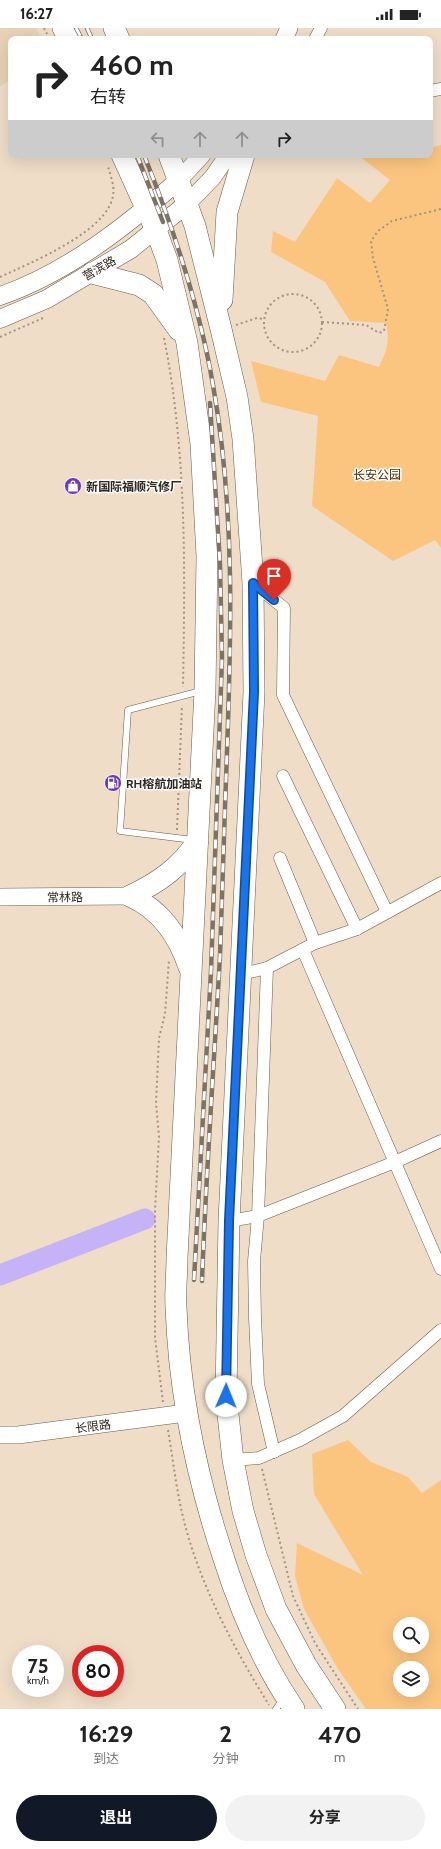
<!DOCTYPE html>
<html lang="zh">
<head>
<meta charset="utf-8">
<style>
  :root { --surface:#fff; --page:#f2f2f2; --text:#222; --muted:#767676; --accent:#111827 }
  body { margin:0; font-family:Cabin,"Noto Sans SC",sans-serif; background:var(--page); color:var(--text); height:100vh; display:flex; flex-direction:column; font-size:15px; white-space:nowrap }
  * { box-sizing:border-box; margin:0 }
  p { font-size:13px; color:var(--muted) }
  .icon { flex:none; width:22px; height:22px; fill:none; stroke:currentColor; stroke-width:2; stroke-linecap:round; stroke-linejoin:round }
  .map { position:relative; height:1681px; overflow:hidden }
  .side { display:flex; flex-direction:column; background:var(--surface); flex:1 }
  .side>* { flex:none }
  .top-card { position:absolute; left:8px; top:8px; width:425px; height:122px; border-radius:8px; box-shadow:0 4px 16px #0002; background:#fff; color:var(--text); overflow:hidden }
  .fabs { position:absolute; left:393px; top:1589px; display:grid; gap:8px }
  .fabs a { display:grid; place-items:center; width:36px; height:36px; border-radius:50%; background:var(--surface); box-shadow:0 4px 16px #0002; font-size:20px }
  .speed { position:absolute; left:12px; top:1617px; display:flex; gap:8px; font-size:20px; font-weight:700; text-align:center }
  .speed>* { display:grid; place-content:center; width:52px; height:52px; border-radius:50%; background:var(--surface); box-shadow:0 4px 16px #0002; line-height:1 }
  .speed small { font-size:10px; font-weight:400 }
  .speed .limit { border:6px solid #d22; background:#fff; color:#111 }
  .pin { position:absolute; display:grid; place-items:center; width:34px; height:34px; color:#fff; margin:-41px -17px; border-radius:50% 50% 50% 0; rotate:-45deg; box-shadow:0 0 4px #0007 }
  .pin .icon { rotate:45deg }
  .me { position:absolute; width:44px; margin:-22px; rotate:1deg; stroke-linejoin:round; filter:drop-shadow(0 0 3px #0008) }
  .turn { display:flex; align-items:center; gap:14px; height:84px; padding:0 16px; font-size:18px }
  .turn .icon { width:52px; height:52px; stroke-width:2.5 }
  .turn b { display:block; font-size:28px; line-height:34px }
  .lanes { display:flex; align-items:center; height:38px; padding:0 16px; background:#0003; justify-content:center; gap:20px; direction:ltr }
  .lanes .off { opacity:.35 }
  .eta { display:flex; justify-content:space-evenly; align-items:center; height:68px; text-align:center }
  .eta b { font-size:24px; font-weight:700; line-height:28px }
  .button { display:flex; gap:8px; margin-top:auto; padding:8px 16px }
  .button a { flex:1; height:46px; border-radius:24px; background:var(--accent); color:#fff; font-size:16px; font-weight:700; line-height:46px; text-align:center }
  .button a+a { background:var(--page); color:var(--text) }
  .status { display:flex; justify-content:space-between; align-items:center; height:28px; padding:0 20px; background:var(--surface); direction:ltr }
  .status svg { height:11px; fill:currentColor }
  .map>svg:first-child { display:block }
  .built { fill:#e8d1b6 }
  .green { fill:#fbc580; fill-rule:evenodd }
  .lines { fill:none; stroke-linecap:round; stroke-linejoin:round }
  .river { stroke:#c6b2f7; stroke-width:21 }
  .lane-casing { stroke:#6b5c49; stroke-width:7 }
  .street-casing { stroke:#6b5c49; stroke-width:13 }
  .secondary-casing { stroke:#6b5c49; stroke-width:18 }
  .primary-casing { stroke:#6b5c49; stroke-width:19 }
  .highway-casing { stroke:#6b5c49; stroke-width:22 }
  .path { stroke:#a19384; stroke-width:2; stroke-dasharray:2 3; stroke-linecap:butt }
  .lane { stroke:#fff; stroke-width:6 }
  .street { stroke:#fff; stroke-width:12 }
  .secondary { stroke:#fff; stroke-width:17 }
  .primary { stroke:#fff; stroke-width:18 }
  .highway { stroke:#fff; stroke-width:21 }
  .rail-casing { stroke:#7e7265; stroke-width:4.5 }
  .rail { stroke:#fff; stroke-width:3; stroke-dasharray:9; stroke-linecap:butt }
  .route-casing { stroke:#114b97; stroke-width:10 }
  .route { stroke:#1a73e8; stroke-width:7 }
  .labels { text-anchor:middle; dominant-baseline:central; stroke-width:3; stroke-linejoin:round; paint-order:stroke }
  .street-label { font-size:12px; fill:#2f2820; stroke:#fff }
  .park-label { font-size:12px; fill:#462d08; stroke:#fff }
  .poi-label { font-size:12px; font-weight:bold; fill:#2f2820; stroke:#fff; text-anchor:start }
</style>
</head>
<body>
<div class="status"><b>16:27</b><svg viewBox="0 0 49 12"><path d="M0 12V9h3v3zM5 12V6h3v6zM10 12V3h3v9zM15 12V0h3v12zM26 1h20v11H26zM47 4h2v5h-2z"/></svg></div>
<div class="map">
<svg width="441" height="1681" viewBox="0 0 441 1681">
  <rect width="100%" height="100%" fill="#efddc8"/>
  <polygon class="built" points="0,0 36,0 42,11 11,11 11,52 0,58"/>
  <g class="green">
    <path d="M 441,117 L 441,520 L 435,512 L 393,533 L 312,478 L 318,388 L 261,374 L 251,333 L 325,353 L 339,327 L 379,339 C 387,322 390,314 386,295 L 350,293 L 325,254 L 271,224 L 273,203 L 295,214 L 337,150 L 370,175 L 390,152 L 358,127 L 430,127 L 430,120 Z"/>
    <path d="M 348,1412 L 371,1434 L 408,1449 L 422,1465 L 441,1452 L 441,1681 L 366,1681 L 338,1641 L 304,1581 L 295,1548 L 297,1515 L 363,1547 L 314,1466 L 312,1426 ZM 400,1596 L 422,1596 L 422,1618 L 400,1618 ZM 400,1640 L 422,1640 L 422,1662 L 400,1662 Z"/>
  </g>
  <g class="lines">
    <polyline class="river" points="0,1247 145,1191"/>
    <g class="lane-casing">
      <g id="lane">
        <polyline points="193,812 120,803 128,682 201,663"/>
        <polyline points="276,1681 283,1671"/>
      </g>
    </g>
    <g class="street-casing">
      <g id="street">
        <polyline points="315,11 321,0"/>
        <polyline points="430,63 441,61"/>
        <polyline points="253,555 284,580 283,667 387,884"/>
        <polyline points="283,748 357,901"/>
        <polyline points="280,830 315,915"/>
        <polyline points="303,922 441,1241"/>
        <polyline points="267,940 258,1188 254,1233 255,1290 258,1356 274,1424"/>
        <polyline points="242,946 267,940 315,915 357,901 441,855"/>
        <polyline points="229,1193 258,1188 395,1134 441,1113"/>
        <polyline points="233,1432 259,1430 300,1412 343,1388 441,1302"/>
      </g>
    </g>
    <g class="secondary-casing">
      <g id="secondary">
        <polyline points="284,11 289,0"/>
        <polyline points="179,152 202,127"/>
        <polyline points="188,175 213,149 228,127"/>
        <polyline points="0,869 130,868"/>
        <polyline points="0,1407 18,1407 186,1385"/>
      </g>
    </g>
    <g class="primary-casing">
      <g id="primary">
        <path d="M 0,268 C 67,245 126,198 179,152"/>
        <polyline points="0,291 47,271 131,221 188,175"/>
      </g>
    </g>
    <g class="highway-casing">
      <g id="highway">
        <polyline points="63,0 69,11"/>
        <polyline points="114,0 119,11"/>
        <path d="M 122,127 L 156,202 L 167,232 L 187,315 L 201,416 L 207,528 L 205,662 L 177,1230 C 177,1246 175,1263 176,1279 C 179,1363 196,1447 223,1528 C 240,1582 262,1634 294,1681"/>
        <polyline points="169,127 195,198 221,301 237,369 243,411 253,555 254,664 229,1193 226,1368 233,1432 243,1483 256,1527 276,1581 306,1637 335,1681"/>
        <polyline points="92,245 139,257 153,266 179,302"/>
        <polyline points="222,272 227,184 244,127"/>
        <path d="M 130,868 C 161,882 178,907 189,939"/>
        <path d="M 130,868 C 158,855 181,839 198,812"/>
      </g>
    </g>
    <g class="path">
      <polyline points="44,0 47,6"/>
      <path d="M 0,249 C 30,235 109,203 113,167 C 115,158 110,147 108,138"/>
      <circle cx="293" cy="295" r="29"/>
      <polyline points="322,294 366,297 379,305 384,303 388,281 373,230 371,213 378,203 392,193 441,181"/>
      <polyline points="236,297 257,290 264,291"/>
      <polyline points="0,309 43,290"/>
      <path d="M 164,310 C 187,425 185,543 183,659"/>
      <polyline points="177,802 182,677"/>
      <polyline points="163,1374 155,1310 155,1182 159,1109 156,1075 159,1010 165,986 169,932"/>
      <path d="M 168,1402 C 173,1431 176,1460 183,1489 C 199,1555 233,1619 269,1677"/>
      <polyline points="262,1441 293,1568 315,1615 358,1681"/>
    </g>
    <use href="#lane" class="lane"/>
    <use href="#street" class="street"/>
    <use href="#secondary" class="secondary"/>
    <use href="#primary" class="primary"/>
    <use href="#highway" class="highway"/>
    <g class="rail-casing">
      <g id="rail">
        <polyline points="76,0 82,11"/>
        <polyline points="87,0 92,11"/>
        <polyline points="137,127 163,194"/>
        <path d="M 144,127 C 173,199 200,281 213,357 C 238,497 230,638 225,779 C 223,828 222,878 220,928 C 214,1036 206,1144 202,1253"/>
        <polyline points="194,1252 211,943 222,630 220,536 210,375"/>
      </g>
    </g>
    <use href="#rail" class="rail"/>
  </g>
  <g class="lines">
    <g class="route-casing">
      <polyline id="route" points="226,1368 229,1193 254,664 253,555 274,572"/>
    </g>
    <use href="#route" class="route"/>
  </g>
  <defs>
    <g id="shop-disc" transform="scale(0.9)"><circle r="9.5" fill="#6d3db5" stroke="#fff"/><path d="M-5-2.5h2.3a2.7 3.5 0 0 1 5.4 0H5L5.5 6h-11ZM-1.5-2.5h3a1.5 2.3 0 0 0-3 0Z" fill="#fff"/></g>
    <g id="fuel-disc" transform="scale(0.9)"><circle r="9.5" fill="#6d3db5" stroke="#fff"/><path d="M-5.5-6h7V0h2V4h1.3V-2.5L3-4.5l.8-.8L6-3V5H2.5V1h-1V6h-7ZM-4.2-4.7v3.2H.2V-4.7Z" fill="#fff"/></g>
  </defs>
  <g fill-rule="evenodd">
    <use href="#shop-disc" x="73" y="458"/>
    <use href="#fuel-disc" x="113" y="755"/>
  </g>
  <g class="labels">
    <g class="street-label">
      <text transform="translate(99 240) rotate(-30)">营滨路</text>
      <text transform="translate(65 869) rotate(-1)">常林路</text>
      <text transform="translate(93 1398) rotate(-7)">长限路</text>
    </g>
    <g class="park-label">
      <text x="377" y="446">长安公园</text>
    </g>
    <g class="poi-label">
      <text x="86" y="458">新国际福顺汽修厂</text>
      <text x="126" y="755">RH榕航加油站</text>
    </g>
  </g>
</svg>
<div class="fabs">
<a><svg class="icon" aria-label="search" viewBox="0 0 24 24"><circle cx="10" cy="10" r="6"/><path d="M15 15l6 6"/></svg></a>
<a><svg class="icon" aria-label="layers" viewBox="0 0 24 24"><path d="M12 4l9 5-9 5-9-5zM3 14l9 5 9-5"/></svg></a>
</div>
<div class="speed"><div>75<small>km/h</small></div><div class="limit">80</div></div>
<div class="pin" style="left:274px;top:572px;background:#d93025"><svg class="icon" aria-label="arrive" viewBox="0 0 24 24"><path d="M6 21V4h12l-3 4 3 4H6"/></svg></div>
<svg class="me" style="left:226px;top:1368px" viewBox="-20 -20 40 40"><circle r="19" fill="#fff"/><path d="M0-13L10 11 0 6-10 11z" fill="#1a73e8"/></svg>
<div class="top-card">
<div class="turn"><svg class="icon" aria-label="right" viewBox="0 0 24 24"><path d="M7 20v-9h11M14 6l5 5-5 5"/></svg><div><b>460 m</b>右转</div></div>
<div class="lanes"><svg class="icon off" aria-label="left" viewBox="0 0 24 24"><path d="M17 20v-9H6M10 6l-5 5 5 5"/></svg><svg class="icon off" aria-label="ahead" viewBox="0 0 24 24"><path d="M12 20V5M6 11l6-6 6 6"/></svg><svg class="icon off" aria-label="ahead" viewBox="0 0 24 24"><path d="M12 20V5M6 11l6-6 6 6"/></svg><svg class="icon" aria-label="right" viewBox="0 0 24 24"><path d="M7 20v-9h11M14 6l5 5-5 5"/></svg></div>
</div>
</div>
<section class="side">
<div class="eta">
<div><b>16:29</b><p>到达</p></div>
<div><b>2</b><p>分钟</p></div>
<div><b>470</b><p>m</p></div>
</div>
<div class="button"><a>退出</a><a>分享</a></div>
</section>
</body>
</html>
